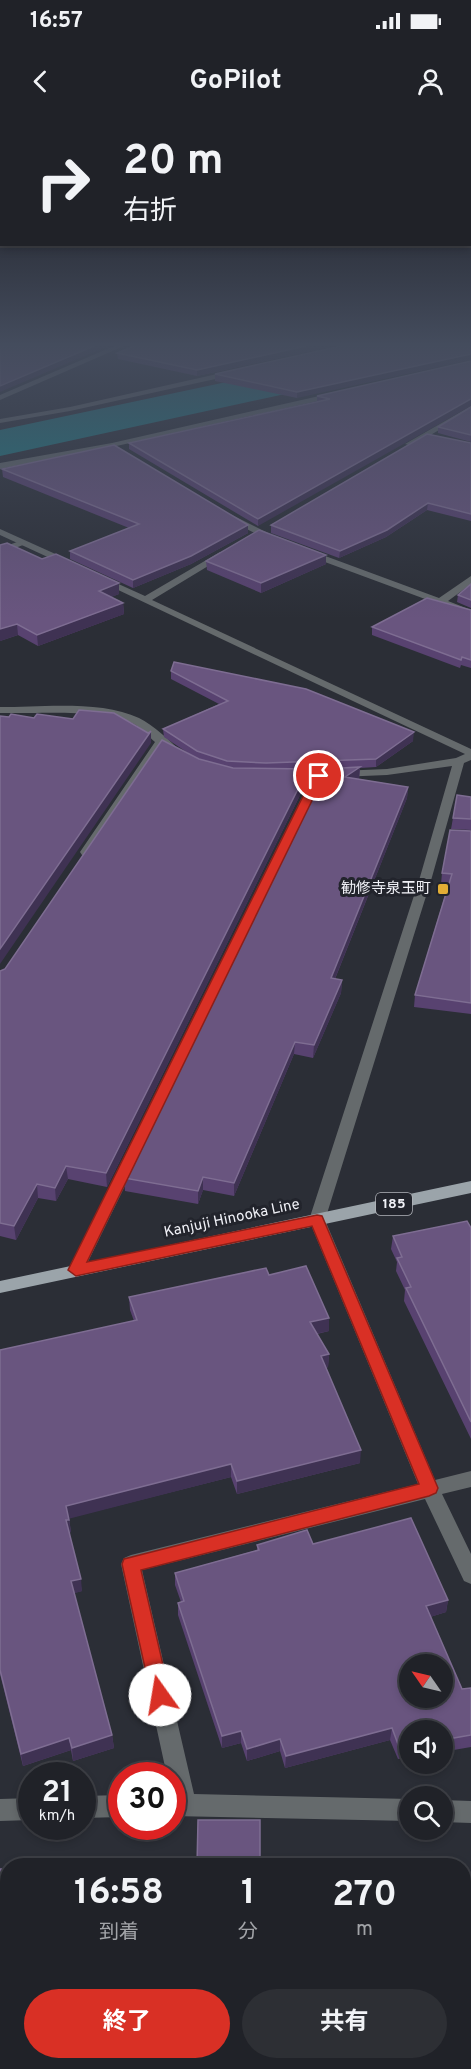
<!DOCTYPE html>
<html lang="ja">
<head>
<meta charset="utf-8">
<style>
  :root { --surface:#202228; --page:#2d2f34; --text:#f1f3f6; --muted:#a2a4a8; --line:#3d3f45; --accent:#d93025 }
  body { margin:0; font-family:Overpass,"Noto Sans JP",sans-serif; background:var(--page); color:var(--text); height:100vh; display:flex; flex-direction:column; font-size:22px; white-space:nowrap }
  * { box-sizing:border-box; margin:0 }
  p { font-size:20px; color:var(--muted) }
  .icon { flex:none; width:33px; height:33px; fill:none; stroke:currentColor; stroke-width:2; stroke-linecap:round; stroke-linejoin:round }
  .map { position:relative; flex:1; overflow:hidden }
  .sheet { position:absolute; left:0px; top:1738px; width:471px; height:212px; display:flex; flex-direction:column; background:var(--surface); border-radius:24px 24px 0 0; box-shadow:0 3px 9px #0003,0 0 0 2px var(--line) }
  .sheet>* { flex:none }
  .hud { position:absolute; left:0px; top:0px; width:471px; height:126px; box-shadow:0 3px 9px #0003,0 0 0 2px var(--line); background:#202228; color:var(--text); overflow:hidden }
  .needle { width:39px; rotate:304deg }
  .buttons { position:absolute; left:399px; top:1534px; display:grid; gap:12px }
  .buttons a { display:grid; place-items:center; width:54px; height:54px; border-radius:50%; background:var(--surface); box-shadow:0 3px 9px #0003,0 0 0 2px var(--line); font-size:30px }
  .speed { position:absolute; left:18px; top:1642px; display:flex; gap:12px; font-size:30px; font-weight:700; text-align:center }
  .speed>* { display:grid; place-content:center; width:78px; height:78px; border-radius:50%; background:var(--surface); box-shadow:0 3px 9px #0003,0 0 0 2px var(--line); line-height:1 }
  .speed small { font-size:15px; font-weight:400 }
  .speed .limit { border:9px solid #d22; background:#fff; color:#111 }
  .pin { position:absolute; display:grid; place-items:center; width:51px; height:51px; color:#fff; margin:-26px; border:3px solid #fff; border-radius:50%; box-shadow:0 2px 6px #0007 }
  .me { position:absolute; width:66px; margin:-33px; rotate:347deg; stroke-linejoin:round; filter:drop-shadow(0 0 4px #0008) }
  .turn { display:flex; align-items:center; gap:21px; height:126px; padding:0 24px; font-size:27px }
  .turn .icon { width:78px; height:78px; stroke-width:2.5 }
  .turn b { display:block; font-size:42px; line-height:51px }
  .eta { display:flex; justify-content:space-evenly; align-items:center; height:102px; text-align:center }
  .eta b { font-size:36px; font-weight:700; line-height:42px }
  .cta { display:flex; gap:12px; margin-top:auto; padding:12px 24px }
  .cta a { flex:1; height:69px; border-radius:36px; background:var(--accent); color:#fff; font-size:24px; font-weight:700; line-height:69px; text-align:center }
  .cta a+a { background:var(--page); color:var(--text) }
  .status { display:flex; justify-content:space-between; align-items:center; height:42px; padding:0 30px; background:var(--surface); direction:ltr }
  .status svg { height:16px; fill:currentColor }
  header { display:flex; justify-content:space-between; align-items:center; height:78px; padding:0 24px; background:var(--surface); font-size:27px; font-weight:700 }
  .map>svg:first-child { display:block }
  .green { fill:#4c2d42 }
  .water { fill:#1c7e85; stroke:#5ca0a7; stroke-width:1.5 }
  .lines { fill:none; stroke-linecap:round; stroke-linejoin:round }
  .river { fill:#1c7e85; fill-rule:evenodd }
  .service { fill:#656a6c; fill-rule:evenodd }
  .minor { fill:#656a6c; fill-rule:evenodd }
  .primary { fill:#9ba4aa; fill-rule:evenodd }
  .wall { fill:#584270 }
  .shaded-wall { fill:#3f3253 }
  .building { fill:#69557f; stroke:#7e6d92; stroke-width:1.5; fill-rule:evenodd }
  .route { fill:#d93025; stroke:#8d1f18; stroke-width:1.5 }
  .poi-dot { fill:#e3ae35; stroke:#22242c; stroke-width:2 }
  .labels { text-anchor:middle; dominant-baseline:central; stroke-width:6; stroke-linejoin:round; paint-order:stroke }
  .shield { fill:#22242c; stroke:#b2b4ba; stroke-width:1.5 }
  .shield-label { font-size:14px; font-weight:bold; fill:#f0f1f7 }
  .poi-label { font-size:15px; fill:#f0f1f7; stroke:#22242c; text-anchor:end }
  .street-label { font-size:15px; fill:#f0f1f7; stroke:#22242c }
</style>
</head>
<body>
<div class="status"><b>16:57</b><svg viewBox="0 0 49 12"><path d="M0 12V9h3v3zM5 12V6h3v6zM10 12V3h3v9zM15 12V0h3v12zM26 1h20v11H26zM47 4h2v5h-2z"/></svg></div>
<header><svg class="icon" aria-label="back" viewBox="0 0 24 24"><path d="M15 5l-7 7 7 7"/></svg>GoPilot<svg class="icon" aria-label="person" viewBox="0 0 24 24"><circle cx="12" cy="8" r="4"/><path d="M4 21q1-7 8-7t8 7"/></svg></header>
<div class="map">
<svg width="471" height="1949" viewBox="0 0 471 1949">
  <rect width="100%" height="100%" fill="#2b2e36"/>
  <polygon class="green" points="471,1845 471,1949 328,1949 328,1942 464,1942 464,1846"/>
  <polygon class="water" points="432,226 243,277 0,329 0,323 76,310"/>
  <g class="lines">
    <polygon class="river" points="396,226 470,226 465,234 451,238 0,336 0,310"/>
    <polygon class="service" points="20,421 28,423 0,434 0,428"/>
    <g class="minor">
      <polygon points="114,226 124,226 0,280 0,275"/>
      <polygon points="235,250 238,254 70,291 0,303 0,299 70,287"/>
      <polygon points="337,272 340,276 112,327 0,349 0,343 112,323"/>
      <polygon points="471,286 471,291 412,326 405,324"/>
      <polygon points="230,394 276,417 278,419 270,421 227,399 226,397"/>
      <polygon points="0,409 71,441 73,443 65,445 0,415"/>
      <polygon points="309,430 439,478 471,456 471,464 448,481 471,490 471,496 306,435 306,431"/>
      <polygon points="220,432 228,434 152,480 471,629 471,640 464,643 432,757 325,1100 435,1360 471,1351 471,1367 442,1374 471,1434 471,1464 464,1461 425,1379 142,1450 194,1674 410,1679 410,1701 172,1696 172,1656 167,1656 121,1444 124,1438 131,1435 418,1364 309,1100 420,757 452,646 387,655 339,657 333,654 339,651 387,649 456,638 465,634 95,459 103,457 145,476"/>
      <path d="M 0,587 C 41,587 102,580 139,598 C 153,605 171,621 182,633 L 176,636 L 162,628 L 90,735 L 82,735 L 80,732 L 155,622 C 148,616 142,608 134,604 C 106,588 34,594 0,593 Z"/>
      <polygon points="319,652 325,655 84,1150 82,1154 70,1154 68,1150 313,655"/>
      <polygon points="122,1675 122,1697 82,1698 82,1676"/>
      <polygon points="32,1678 32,1700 0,1701 0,1679"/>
      <polygon points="442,1680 471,1681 471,1703 442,1702"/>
    </g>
    <polygon class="primary" points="471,1061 471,1073 0,1173 0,1161"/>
  </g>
  <g class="wall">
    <polygon points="333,226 197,256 118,239 117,233"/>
    <polygon points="341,226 297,278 215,261 215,254"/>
    <polygon points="471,241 258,406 129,329 129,323 317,282 317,276"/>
    <polygon points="471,287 471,322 438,313 438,307"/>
    <polygon points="471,323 471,401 427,390 386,417 339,438 271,413 271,405"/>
    <polygon points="2,349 248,413 191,444 133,468 70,439 70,431 129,408 3,357"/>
    <polygon points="326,435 326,444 261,473 207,450 206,441"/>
    <polygon points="42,439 119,474 111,477 123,483 124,494 38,526 18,515 0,521"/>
    <polygon points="471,464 471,488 457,482 458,475"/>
    <polygon points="471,490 471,548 461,545 460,548 372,515 372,507"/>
    <polygon points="171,551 413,621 376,647 360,648 359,659 408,667 407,678 335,859 342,860 341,873 313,938 294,934 234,1076 203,1070 198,1084 125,1071 124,1058 325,649 308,650 307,661 107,1067 68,1059 56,1081 38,1078 16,1120 0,1116 0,851 5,849 188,633 164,617 163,609 219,584 171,559"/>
    <polygon points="471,677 471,710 451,709 453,698"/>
    <polygon points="471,711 471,894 414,887 415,875 448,765 441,764 442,753"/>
    <polygon points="471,1108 471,1319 404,1181 405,1170 396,1151 397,1142 391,1129 393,1116"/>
    <polygon points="269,1155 329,1211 317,1214 329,1234 328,1247 326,1248 360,1343 237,1374 231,1357 69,1398 71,1412 69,1413 82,1471 74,1473 112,1615 114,1628 73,1641 71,1630 23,1646 0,1554 0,1230 134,1201 130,1190 129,1177"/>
    <polygon points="313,1424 448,1480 446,1492 430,1497 462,1569 471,1568 471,1627 442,1632 442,1611 410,1611 410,1637 398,1639 390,1620 285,1648 280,1631 247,1641 241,1623 222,1628 178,1495 178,1483 181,1482 175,1465 175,1453 257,1430 257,1425"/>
  </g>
  <g class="shaded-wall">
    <polygon points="94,226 108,226 0,272 0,266"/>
    <polygon points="306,226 333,226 197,256 197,250"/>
    <polygon points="471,234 471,240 297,278 297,272"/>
    <polygon points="471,279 471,286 258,406 258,399"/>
    <polygon points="428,383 427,390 386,417 339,438 340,431"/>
    <polygon points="248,405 248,413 191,444 133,468 133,460"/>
    <polygon points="326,435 326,444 261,473 261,463"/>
    <polygon points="119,463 119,474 99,482 99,471"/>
    <polygon points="123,483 124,494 38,526 37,515"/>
    <polygon points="17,504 18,515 0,521 0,509"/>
    <polygon points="151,611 151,623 0,844 0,829"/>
    <polygon points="414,612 413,621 376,647 376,639"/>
    <polygon points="360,647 359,659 345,669 345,657"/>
    <polygon points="308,649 307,661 107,1067 106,1053"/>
    <polygon points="408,667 407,678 330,871 331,858"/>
    <polygon points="342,860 341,873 313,938 314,925"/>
    <polygon points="295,922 294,934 234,1076 234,1063"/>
    <polygon points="66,1046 68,1059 56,1081 55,1068"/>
    <polygon points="203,1057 203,1070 198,1084 198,1071"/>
    <polygon points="37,1064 38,1078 16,1120 14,1106"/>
    <polygon points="329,1198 329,1211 310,1215 310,1202"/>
    <polygon points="329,1234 328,1247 320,1249 321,1236"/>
    <polygon points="361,1330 360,1343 237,1374 237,1361"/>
    <polygon points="231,1344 231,1357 68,1399 66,1386"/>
    <polygon points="66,1400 69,1400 71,1412 67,1413"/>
    <polygon points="81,1459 82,1471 72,1474 71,1461"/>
    <polygon points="448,1480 446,1492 424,1499 426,1486"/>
    <polygon points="392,1608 390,1620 285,1648 286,1636"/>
    <polygon points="241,1611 241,1623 222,1628 222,1616"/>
    <polygon points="112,1615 114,1628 73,1641 72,1628"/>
    <polygon points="69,1618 71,1630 23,1646 21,1634"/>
    <polygon points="280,1619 280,1631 247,1641 247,1629"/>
  </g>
  <g class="building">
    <polygon points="0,226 94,226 0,266"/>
    <polygon points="134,226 306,226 197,250 117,233"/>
    <polygon points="341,226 471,226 471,234 297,272 215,254"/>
    <polygon points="471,241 471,279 258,399 129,323 330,279 317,276"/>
    <polygon points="471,287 471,315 438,307"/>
    <polygon points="427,314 471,323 471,394 428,383 387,410 340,431 271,405"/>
    <polygon points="114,325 248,405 191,436 133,460 70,431 139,404 2,349"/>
    <polygon points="259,410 326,435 261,463 206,441"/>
    <polygon points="7,423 42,439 56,434 119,463 99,471 123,483 37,515 17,504 0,509 0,425"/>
    <polygon points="471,464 471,480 458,475"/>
    <polygon points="427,478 471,490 471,540 462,537 461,540 372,507"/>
    <polygon points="174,542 306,569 414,612 376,639 266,643 227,641 197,631 163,609 228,581 171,551"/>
    <polygon points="79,590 114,593 148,613 151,611 0,829 0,596 9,597 11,594 34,598 37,594 73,599"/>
    <polygon points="162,620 199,639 233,648 308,649 106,1053 66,1046 55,1068 37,1064 14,1106 0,1103 0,851 5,849"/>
    <polygon points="360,647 345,657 408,667 331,858 342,860 314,925 295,922 234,1063 203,1057 198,1071 124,1058 325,649"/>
    <polygon points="457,675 471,677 471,699 453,698"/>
    <polygon points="450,710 471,711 471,883 415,875 452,754 442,753"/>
    <polygon points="467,1101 471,1108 471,1302 406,1168 411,1167 397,1138 402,1137 393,1116"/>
    <polygon points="306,1146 329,1198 310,1202 329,1234 321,1236 361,1330 237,1361 231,1344 66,1386 69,1400 66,1400 81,1459 71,1461 112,1615 72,1628 69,1618 21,1634 0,1550 0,1230 137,1200 129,1177 266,1148 269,1155"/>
    <path d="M 411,1398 L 448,1480 L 426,1486 L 462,1569 L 471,1568 L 471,1615 L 442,1620 L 442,1611 L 410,1611 L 410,1625 L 399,1627 L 392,1608 L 286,1636 L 280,1619 L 247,1629 L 241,1611 L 222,1616 L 178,1483 L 184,1481 L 175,1453 L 259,1430 L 257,1425 L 307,1410 L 313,1424 ZM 410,1545 L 442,1545 L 442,1578 L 410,1578 Z"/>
    <polygon points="198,1700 260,1700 260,1746 197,1746"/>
    <polygon points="0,1749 8,1749 8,1942 234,1942 233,1949 0,1949"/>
  </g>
  <linearGradient id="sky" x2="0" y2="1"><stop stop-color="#18191e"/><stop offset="0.45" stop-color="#444c5d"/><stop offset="1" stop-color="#444c5d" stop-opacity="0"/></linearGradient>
  <rect width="471" height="499" fill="url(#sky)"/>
  <polygon class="route" points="319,652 324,656 87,1142 317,1095 322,1096 438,1368 436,1373 429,1376 141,1450 170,1575 167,1582 160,1584 154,1582 151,1575 122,1444 124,1439 419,1364 312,1106 76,1156 68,1150 313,656"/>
  <rect class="poi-dot" x="437" y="763" width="12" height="12" rx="3"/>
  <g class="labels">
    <rect class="shield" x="376" y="1073" width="36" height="22" rx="4.5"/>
    <g class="shield-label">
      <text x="394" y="1084">185</text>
    </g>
    <g class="poi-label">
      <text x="431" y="769">勧修寺泉玉町</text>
    </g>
    <g class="street-label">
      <text transform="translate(232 1099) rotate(-12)">Kanjuji Hinooka Line</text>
    </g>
  </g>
</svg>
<div class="buttons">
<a><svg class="needle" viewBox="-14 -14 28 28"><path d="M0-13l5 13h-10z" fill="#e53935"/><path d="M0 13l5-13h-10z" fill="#a2a4a8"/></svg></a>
<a><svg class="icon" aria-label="sound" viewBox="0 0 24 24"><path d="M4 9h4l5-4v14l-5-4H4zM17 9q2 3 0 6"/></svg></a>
<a><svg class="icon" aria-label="search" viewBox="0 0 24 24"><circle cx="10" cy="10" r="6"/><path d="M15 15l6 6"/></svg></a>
</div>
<div class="speed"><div>21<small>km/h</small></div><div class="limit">30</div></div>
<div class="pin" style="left:319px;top:656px;background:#d93025"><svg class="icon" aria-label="arrive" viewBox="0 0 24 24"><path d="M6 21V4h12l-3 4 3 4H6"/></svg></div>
<svg class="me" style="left:160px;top:1575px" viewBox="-20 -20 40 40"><circle r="19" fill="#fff"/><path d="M0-13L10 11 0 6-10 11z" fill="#d93025"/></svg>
<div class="hud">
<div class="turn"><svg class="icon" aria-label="right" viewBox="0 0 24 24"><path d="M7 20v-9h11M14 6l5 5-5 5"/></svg><div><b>20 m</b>右折</div></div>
</div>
<section class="sheet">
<div class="eta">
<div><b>16:58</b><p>到着</p></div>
<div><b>1</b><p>分</p></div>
<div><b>270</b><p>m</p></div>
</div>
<div class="cta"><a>終了</a><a>共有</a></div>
</section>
</div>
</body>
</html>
